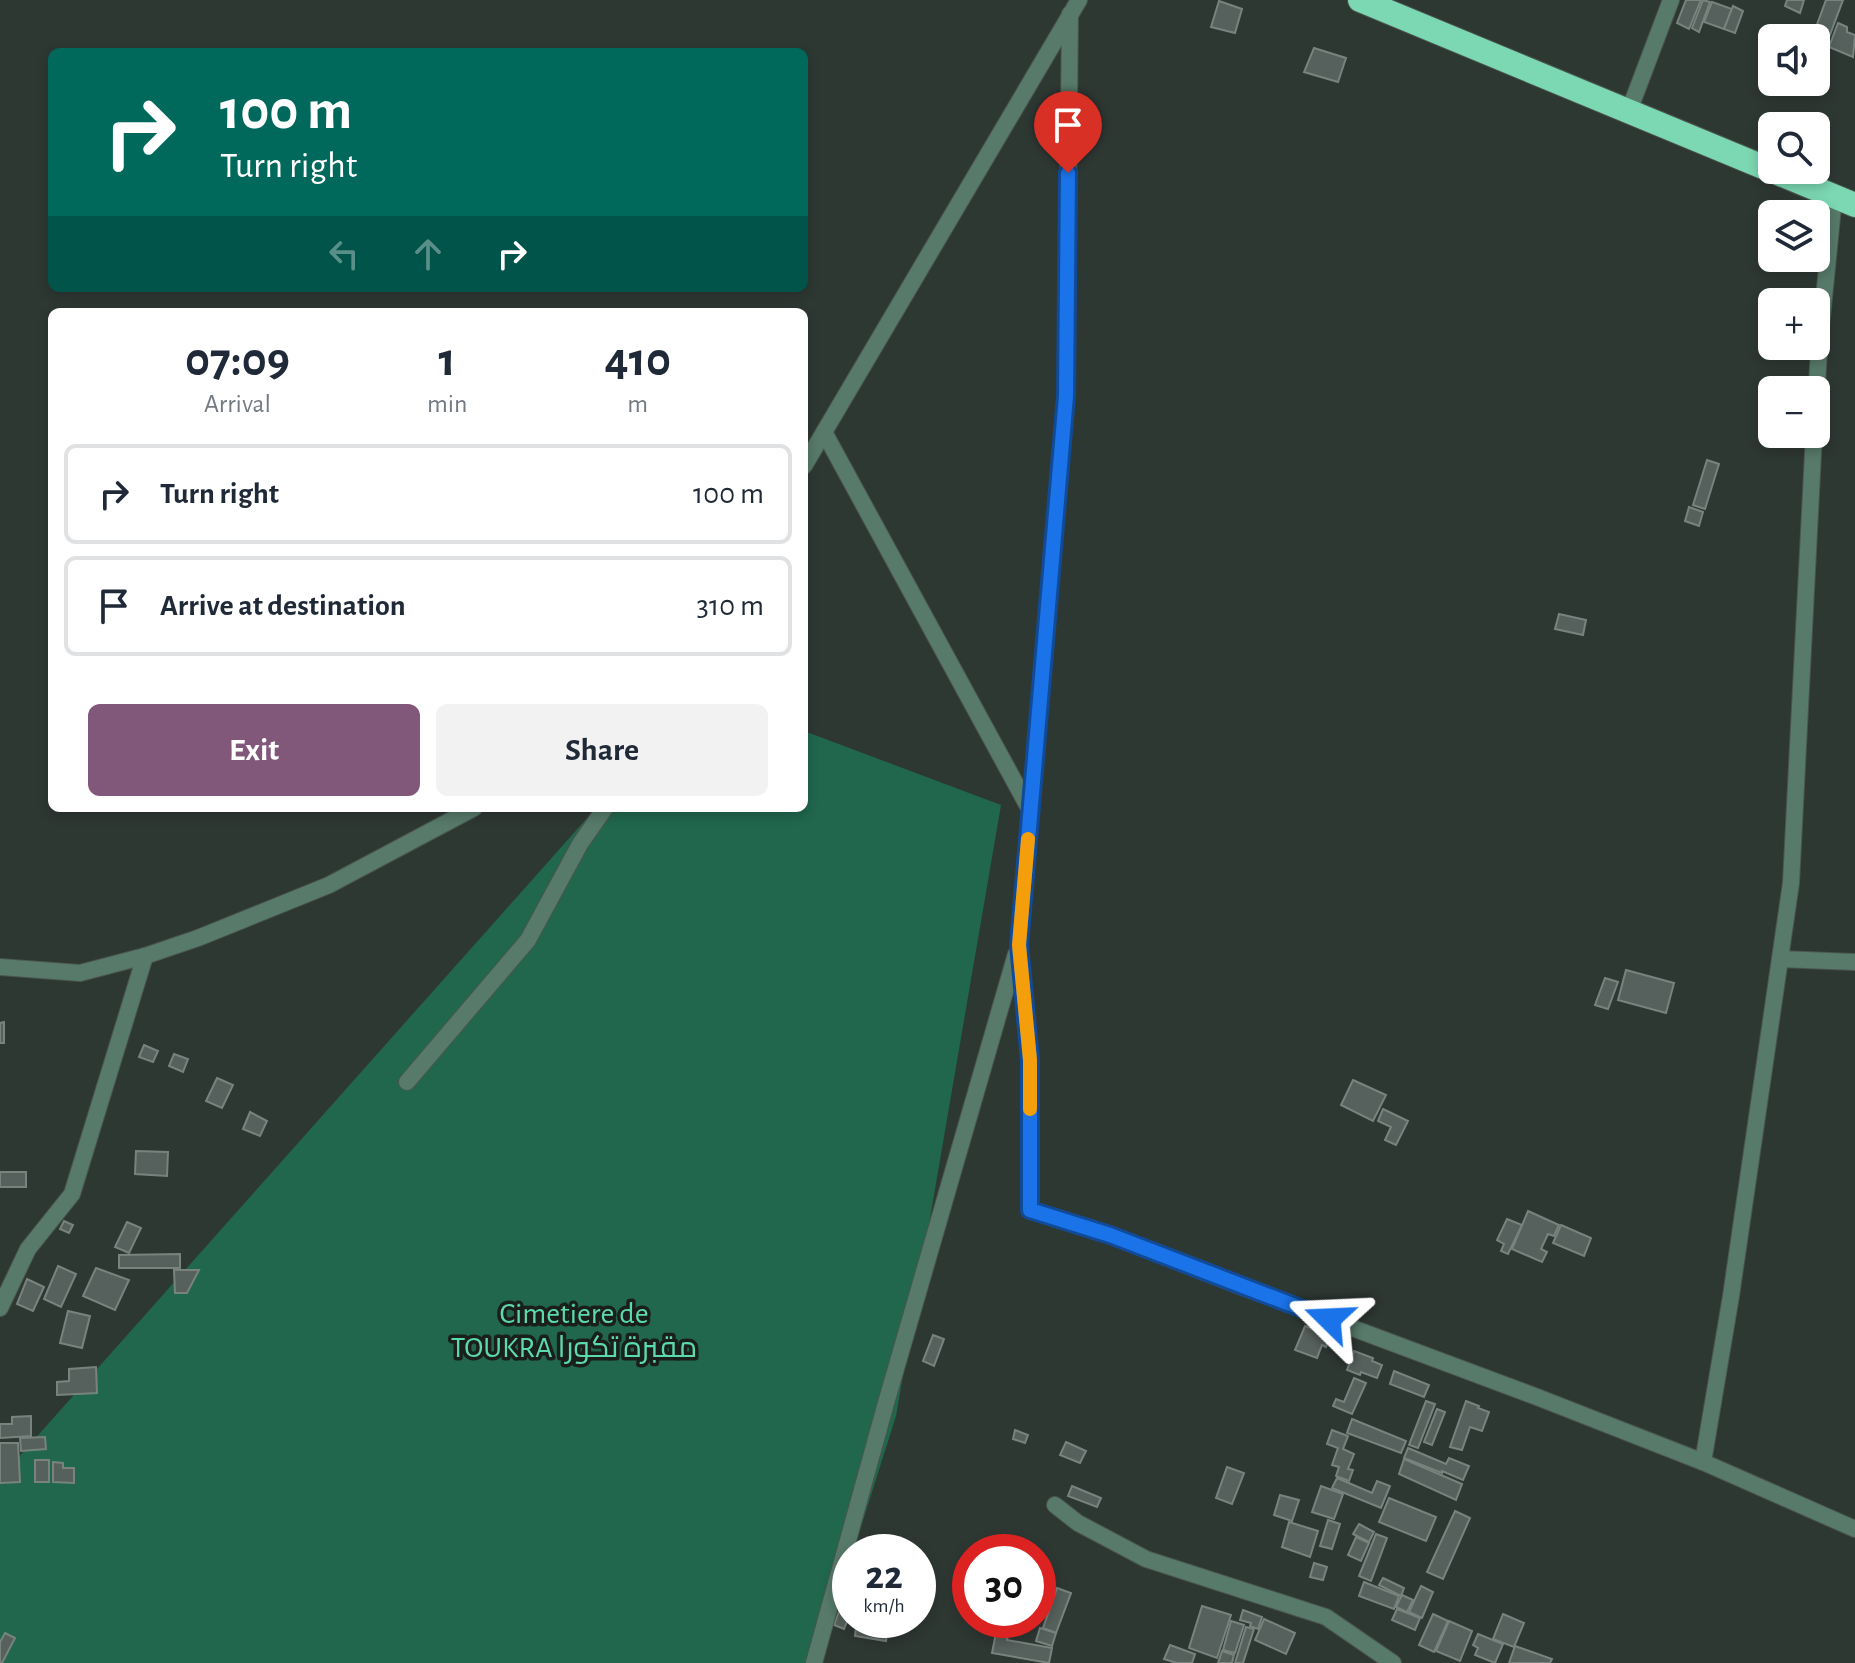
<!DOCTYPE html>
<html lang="en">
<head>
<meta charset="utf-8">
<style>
  :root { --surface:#fff; --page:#f2f2f3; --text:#1f2937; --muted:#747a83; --line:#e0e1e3; --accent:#81577a }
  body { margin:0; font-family:"Alegreya Sans",Cairo,sans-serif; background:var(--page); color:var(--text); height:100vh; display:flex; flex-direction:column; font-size:30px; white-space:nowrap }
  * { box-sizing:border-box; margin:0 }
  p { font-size:26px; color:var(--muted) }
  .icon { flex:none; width:44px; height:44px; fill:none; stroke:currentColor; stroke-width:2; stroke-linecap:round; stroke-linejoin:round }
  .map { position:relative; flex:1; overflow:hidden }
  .drawer { position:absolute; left:48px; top:308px; width:760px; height:504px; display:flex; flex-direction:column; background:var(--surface); border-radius:12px; box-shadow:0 4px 12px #0003 }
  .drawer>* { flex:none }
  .hud { position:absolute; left:48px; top:48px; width:760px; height:244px; border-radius:12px; box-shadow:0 4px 12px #0003; background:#00695c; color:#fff; overflow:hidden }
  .tools { position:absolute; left:1758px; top:24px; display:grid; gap:16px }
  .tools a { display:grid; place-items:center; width:72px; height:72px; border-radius:12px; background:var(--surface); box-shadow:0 4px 12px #0003; font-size:40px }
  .speed { position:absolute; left:832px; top:1534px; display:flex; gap:16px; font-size:40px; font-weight:700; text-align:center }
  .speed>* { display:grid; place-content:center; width:104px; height:104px; border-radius:50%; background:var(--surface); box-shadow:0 4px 12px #0003; line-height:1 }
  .speed small { font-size:20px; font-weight:400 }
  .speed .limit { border:12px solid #d22; background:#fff; color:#111 }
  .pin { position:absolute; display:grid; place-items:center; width:68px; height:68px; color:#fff; margin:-82px -34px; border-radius:50% 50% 50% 0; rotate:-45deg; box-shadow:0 0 8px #0007 }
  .pin .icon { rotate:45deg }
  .me { position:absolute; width:88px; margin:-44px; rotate:291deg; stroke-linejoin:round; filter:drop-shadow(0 0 6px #0008) }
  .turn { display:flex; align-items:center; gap:28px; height:168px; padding:0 40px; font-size:36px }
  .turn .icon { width:104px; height:104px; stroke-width:2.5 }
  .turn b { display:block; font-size:56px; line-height:68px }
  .lanes { display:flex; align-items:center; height:76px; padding:0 40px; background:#0003; justify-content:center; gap:40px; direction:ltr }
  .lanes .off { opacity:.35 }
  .eta { display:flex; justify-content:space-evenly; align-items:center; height:136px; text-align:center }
  .eta b { font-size:48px; font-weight:700; line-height:56px }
  .action { display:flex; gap:16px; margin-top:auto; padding:16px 40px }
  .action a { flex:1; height:92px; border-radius:12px; background:var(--accent); color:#fff; font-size:32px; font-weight:700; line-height:92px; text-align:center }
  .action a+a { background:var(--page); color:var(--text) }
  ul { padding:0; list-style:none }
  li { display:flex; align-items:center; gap:24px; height:100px; margin:0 16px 12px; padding:0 24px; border:4px solid var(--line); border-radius:12px }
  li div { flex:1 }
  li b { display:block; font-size:30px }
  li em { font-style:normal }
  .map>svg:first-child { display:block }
  .green { fill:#20674e }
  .building { fill:#56605c; stroke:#78837e; stroke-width:2 }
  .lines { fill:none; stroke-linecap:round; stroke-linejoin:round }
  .street-casing { stroke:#4b5550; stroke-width:18 }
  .highway-casing { stroke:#4b5550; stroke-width:26 }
  .street { stroke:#577a6a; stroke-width:16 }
  .highway { stroke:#7cd8b2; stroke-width:24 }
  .route-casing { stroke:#114b97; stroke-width:20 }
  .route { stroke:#1a73e8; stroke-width:14 }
  .slow { stroke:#f59e0b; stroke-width:14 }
  .labels { text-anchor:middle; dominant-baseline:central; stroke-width:7; stroke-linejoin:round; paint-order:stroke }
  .park-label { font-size:30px; fill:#5bdbab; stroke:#1a1e1c }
</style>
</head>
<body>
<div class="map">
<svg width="1855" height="1663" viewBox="0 0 1855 1663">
  <rect width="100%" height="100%" fill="#2e3833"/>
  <polygon class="green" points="804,731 1001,805 896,1416 818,1663 0,1663 0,1478 596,808 804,808"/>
  <g class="building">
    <polygon points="1686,0 1701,0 1689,29 1677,23"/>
    <polygon points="1703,0 1710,2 1699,32 1692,28"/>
    <polygon points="1787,0 1804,0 1800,13 1785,6"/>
    <polygon points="1826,0 1843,0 1819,64 1816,63 1816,38 1812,38"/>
    <polygon points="1219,1 1242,9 1235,33 1211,27"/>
    <polygon points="1712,2 1732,9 1724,29 1704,22"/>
    <polygon points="1733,6 1743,11 1735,33 1724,29"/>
    <polygon points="1838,23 1847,27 1847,32 1855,35 1853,57 1829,47"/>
    <polygon points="1314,48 1346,58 1338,82 1304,72"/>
    <polygon points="1798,117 1810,126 1794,126"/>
    <polygon points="1707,460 1719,464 1705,509 1693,505"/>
    <polygon points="1689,507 1703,512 1699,526 1685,521"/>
    <polygon points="1559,614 1586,620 1583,635 1555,629"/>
    <polygon points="1626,970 1674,983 1666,1013 1618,1000"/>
    <polygon points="1605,978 1618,982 1608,1009 1595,1005"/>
    <polygon points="4,1022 4,1043 0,1043 0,1023"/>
    <polygon points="144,1045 158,1051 153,1062 139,1057"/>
    <polygon points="174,1054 188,1059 183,1072 169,1066"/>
    <polygon points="217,1078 233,1085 222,1108 206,1101"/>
    <polygon points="1353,1080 1386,1095 1373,1121 1341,1105"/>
    <polygon points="1383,1109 1408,1121 1396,1145 1385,1140 1391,1127 1378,1121"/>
    <polygon points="250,1112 267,1121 260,1136 243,1129"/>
    <polygon points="136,1151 168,1152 167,1176 135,1174"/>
    <rect x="0" y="1172" width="26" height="15"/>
    <polygon points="1528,1211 1559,1225 1554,1236 1548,1234 1541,1249 1547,1252 1542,1262 1512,1249"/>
    <polygon points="1507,1219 1522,1225 1508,1254 1501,1251 1504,1244 1497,1240"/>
    <polygon points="64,1221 73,1225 69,1233 60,1229"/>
    <polygon points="127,1222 141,1228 129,1253 115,1247"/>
    <polygon points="1561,1225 1591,1238 1584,1256 1553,1243"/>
    <polygon points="180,1254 180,1268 119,1268 119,1255"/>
    <polygon points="58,1266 76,1274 61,1307 44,1299"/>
    <polygon points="96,1268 129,1280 115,1310 83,1296"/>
    <polygon points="174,1270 199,1270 187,1293 175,1293"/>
    <polygon points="27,1279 44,1287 33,1311 17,1304"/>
    <polygon points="68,1311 90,1316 82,1348 60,1343"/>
    <polygon points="1305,1326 1330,1336 1326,1347 1322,1345 1317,1358 1295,1350"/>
    <polygon points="933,1335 944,1339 934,1366 923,1361"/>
    <polygon points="1354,1351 1373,1358 1372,1361 1382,1365 1377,1378 1361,1372 1360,1375 1347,1370"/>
    <polygon points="96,1367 97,1393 57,1395 57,1382 69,1381 69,1369"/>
    <polygon points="1394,1371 1429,1385 1424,1397 1390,1384"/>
    <polygon points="1354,1378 1366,1383 1352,1414 1333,1406 1336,1399 1344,1402"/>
    <polygon points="1426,1401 1435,1404 1418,1448 1409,1445"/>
    <polygon points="1466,1401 1479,1406 1478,1408 1489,1412 1482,1431 1470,1427 1462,1450 1450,1447"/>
    <polygon points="1437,1409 1445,1412 1432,1445 1424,1442"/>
    <polygon points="31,1416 31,1436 0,1438 0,1424 12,1424 12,1417"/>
    <polygon points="1352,1419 1406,1441 1401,1453 1347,1433"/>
    <polygon points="1015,1430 1028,1435 1025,1443 1013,1439"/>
    <polygon points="1332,1430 1348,1436 1343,1449 1354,1454 1348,1469 1353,1470 1349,1481 1336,1476 1339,1467 1332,1465 1338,1448 1327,1444"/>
    <polygon points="45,1437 46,1449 21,1451 20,1438"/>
    <polygon points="1066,1442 1086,1451 1080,1463 1060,1455"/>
    <polygon points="0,1443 18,1443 20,1482 0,1483"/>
    <polygon points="1408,1448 1446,1464 1449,1458 1469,1466 1463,1480 1442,1471 1442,1473 1404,1458"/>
    <polygon points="1404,1459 1462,1484 1456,1500 1399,1474"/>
    <rect x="35" y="1460" width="14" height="22"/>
    <polygon points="53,1462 63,1463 63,1468 74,1468 74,1483 53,1482"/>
    <polygon points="1227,1467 1244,1473 1232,1504 1216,1498"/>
    <polygon points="1337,1478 1372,1493 1377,1481 1390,1486 1381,1508 1332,1488"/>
    <polygon points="1072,1486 1101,1498 1097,1507 1068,1496"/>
    <polygon points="1321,1486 1343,1494 1334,1519 1312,1512"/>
    <polygon points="1280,1495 1299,1500 1292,1521 1274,1515"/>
    <polygon points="1389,1498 1436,1517 1426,1541 1379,1522"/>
    <polygon points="1455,1511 1470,1518 1443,1579 1427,1572"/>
    <polygon points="1328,1520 1340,1524 1332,1549 1320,1546"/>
    <polygon points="1289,1522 1318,1531 1310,1557 1282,1547"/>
    <polygon points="1359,1524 1374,1532 1369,1542 1353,1534"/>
    <polygon points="1376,1534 1387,1538 1371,1581 1359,1576"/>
    <polygon points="1356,1537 1369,1543 1361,1561 1348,1555"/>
    <polygon points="1314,1563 1327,1567 1323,1580 1310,1577"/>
    <polygon points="1383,1578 1404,1588 1401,1596 1379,1585"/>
    <polygon points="1364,1582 1399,1596 1394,1609 1359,1596"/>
    <polygon points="1421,1586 1433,1592 1422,1618 1409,1612"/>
    <polygon points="1057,1588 1071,1593 1056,1633 1043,1628"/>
    <polygon points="1402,1595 1413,1600 1407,1612 1396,1607"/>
    <polygon points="843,1601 850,1604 850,1614 844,1629 834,1625"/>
    <polygon points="1202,1606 1231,1615 1217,1658 1189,1648"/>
    <polygon points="1397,1609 1420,1618 1415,1630 1392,1620"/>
    <polygon points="1243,1610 1262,1617 1258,1629 1250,1626 1251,1623 1240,1620"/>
    <polygon points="1433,1614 1448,1621 1434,1652 1419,1645"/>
    <polygon points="1503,1614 1524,1623 1514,1647 1493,1639"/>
    <polygon points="1264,1619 1295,1633 1286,1654 1255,1640"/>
    <polygon points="857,1621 888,1626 886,1641 855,1636"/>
    <polygon points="1231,1621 1244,1625 1235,1653 1223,1650"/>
    <polygon points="1449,1621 1472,1631 1460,1661 1436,1651"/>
    <polygon points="1246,1627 1254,1629 1243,1663 1235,1663"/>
    <polygon points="997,1628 1009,1630 1007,1640 1052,1648 1049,1663 992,1653"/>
    <polygon points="1040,1628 1056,1633 1052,1646 1036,1641"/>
    <polygon points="5,1633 15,1638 2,1663 0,1663 0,1642"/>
    <polygon points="1478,1634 1503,1644 1495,1663 1475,1655 1478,1648 1473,1645"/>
    <polygon points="1170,1645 1195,1654 1192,1663 1177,1663 1164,1659"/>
    <polygon points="1515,1646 1552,1659 1550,1663 1509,1663"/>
    <polygon points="1222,1651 1234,1655 1232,1663 1218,1663"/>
  </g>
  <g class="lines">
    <g class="street-casing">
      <g id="street">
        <polyline points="1070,14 1066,396 1019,945 1030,1060 1030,1210 1110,1235 1240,1286 1537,1397 1703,1462 1855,1529"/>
        <polyline points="1629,111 1671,0"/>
        <polyline points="1816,404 1819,348 1834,197"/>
        <polyline points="824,432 1030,810"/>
        <polyline points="804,466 1079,0"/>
        <polyline points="1780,959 1855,962"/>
        <polyline points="0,967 80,973 145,956 198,938 329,885 474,808"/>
        <polyline points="407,1082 528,940 580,844 605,808"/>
        <polyline points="0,1308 28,1249 72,1194 145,956"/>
        <polyline points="1703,1462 1731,1296 1791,883 1814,434"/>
        <polyline points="1055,1505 1078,1523 1146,1559 1326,1617 1393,1663"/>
        <polyline points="814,1663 886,1403 1016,954"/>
      </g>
    </g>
    <g class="highway-casing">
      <polyline id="highway" points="1360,0 1855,205"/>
    </g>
    <use href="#street" class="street"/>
    <use href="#highway" class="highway"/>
  </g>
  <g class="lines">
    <g class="route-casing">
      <polyline id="route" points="1068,173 1066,396 1019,945 1030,1060 1030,1210 1110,1235 1329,1319"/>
    </g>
    <use href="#route" class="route"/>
    <polyline class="slow" points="1028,839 1019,945 1030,1060 1030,1109"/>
  </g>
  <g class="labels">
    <g class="park-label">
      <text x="574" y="1314">Cimetiere de<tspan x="574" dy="34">TOUKRA مقبرة تكورا</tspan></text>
    </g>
  </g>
</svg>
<div class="tools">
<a><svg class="icon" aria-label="sound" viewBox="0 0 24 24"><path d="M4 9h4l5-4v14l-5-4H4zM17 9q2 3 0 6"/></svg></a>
<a><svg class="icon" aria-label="search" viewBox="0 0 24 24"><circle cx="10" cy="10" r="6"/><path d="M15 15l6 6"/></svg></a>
<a><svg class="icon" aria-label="layers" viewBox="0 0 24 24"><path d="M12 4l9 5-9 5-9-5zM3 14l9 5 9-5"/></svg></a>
<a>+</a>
<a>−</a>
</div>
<div class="speed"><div>22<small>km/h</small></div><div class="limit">30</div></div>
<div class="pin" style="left:1068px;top:173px;background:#d93025"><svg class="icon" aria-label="arrive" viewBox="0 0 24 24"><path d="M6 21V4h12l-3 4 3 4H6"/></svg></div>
<svg class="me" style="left:1329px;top:1319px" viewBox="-20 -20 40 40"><path d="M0-17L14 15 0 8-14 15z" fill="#1a73e8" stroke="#fff" stroke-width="4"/></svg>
<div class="hud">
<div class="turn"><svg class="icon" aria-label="right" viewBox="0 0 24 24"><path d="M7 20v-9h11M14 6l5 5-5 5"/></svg><div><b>100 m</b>Turn right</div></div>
<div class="lanes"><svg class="icon off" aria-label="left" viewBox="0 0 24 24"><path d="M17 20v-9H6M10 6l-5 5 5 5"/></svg><svg class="icon off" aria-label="ahead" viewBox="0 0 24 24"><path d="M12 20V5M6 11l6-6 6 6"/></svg><svg class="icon" aria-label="right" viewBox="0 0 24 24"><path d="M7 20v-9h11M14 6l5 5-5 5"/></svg></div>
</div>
<section class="drawer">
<div class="eta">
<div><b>07:09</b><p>Arrival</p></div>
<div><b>1</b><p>min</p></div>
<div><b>410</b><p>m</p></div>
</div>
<ul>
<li><svg class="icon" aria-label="right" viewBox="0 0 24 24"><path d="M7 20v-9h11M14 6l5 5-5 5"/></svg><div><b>Turn right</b></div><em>100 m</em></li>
<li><svg class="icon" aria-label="arrive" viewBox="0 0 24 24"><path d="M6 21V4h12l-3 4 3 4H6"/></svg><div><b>Arrive at destination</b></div><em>310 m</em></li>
</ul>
<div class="action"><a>Exit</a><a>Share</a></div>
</section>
</div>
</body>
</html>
